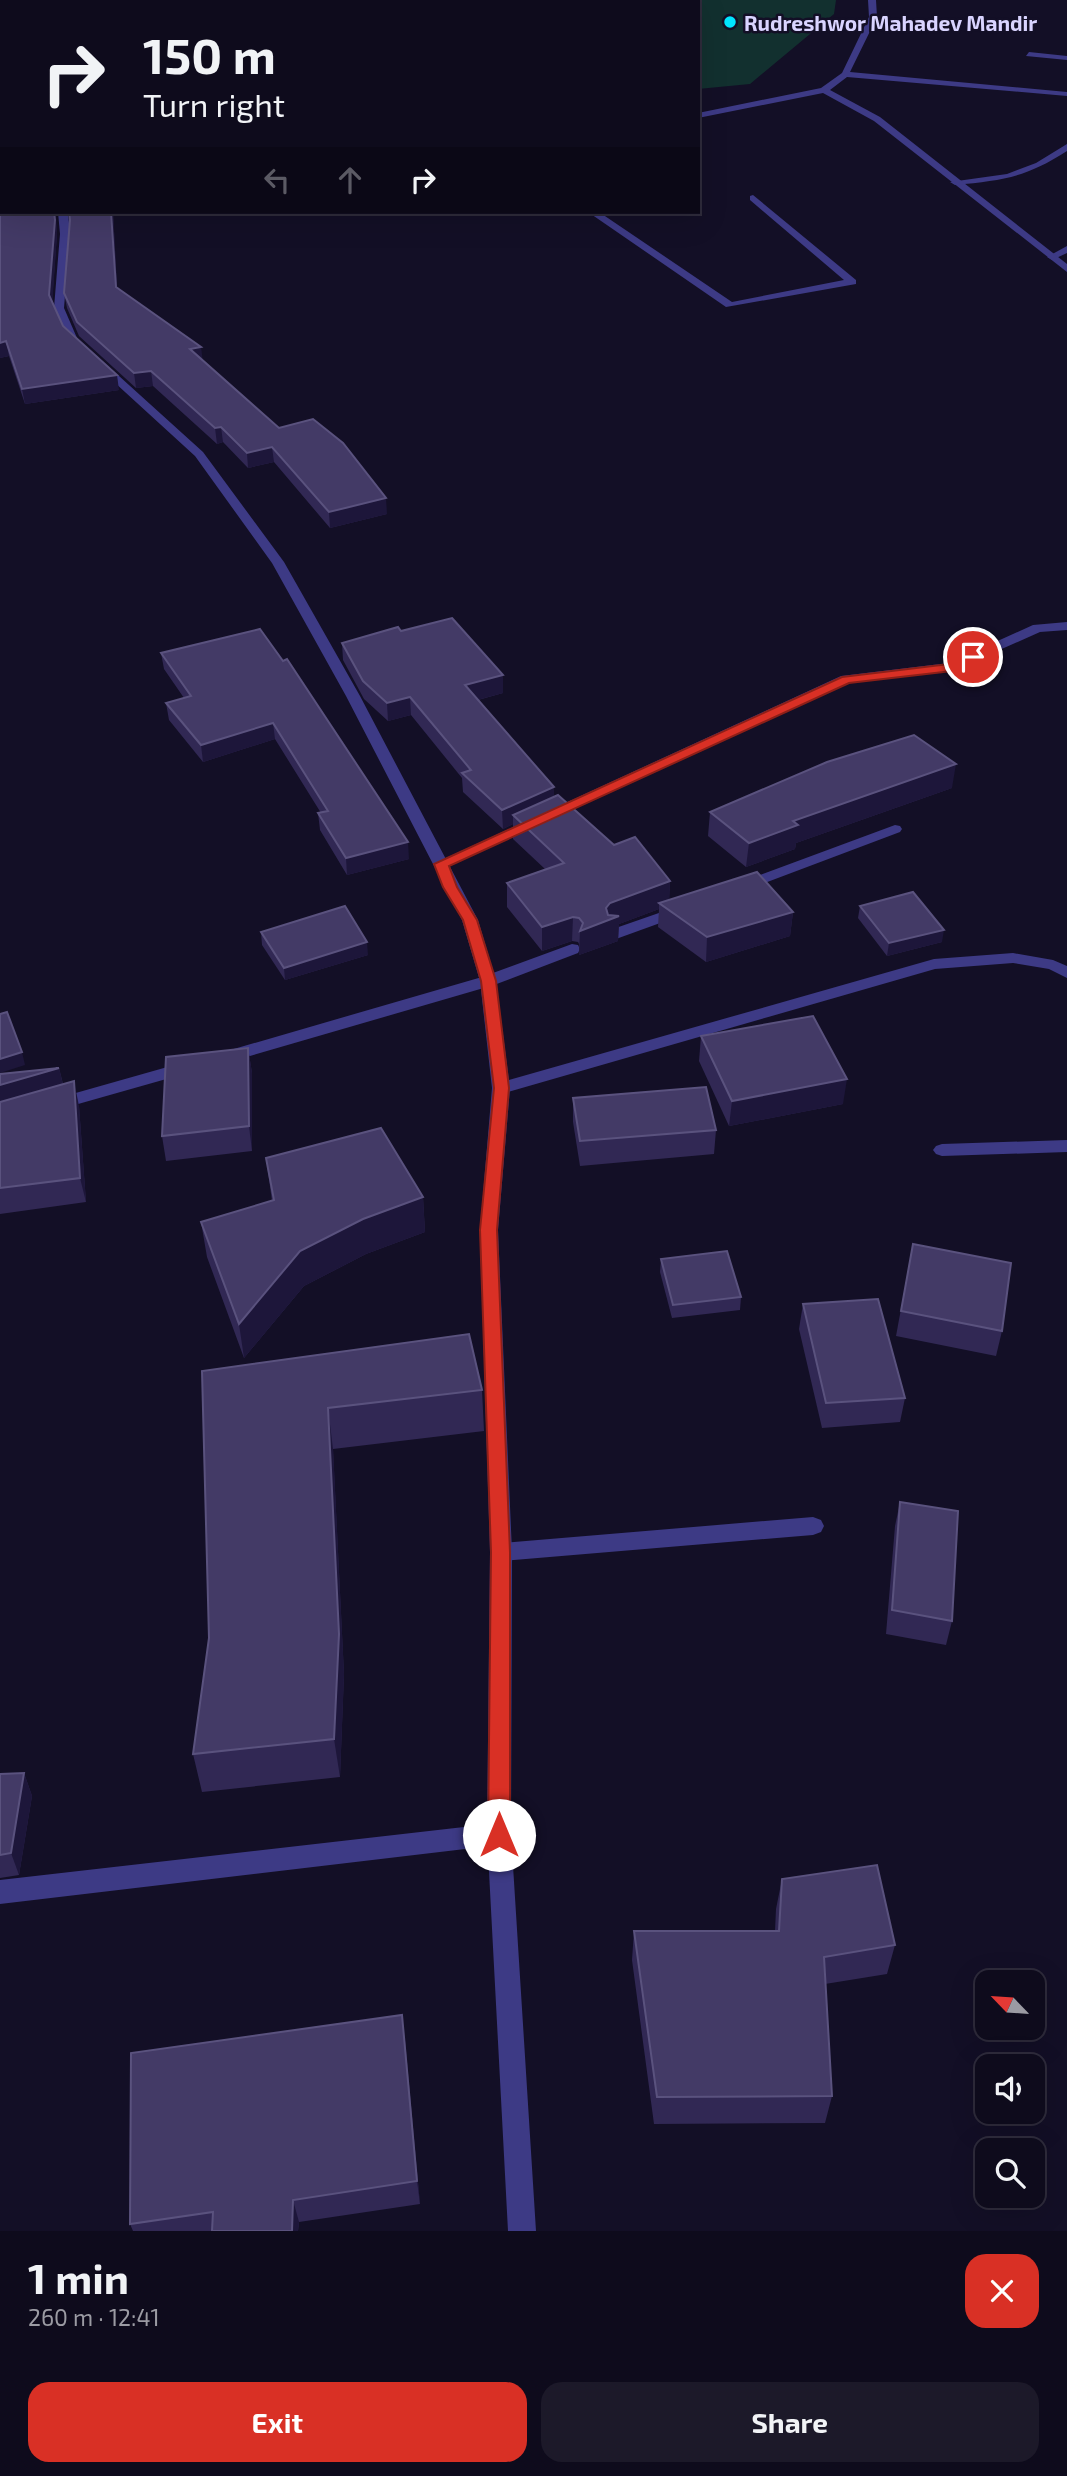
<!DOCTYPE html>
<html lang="en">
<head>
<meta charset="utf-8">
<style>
  :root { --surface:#0e0b1c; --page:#1c1929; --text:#f1f3f6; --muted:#9b9ba3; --line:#2e2b3b; --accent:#d93025 }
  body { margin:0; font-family:"Exo 2",sans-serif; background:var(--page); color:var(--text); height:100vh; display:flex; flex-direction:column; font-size:26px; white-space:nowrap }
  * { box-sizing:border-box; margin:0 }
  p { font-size:23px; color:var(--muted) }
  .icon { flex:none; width:38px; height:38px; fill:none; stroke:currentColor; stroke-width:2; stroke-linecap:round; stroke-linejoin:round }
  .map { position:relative; height:2231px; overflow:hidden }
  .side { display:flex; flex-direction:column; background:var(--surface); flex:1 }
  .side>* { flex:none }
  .top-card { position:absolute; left:0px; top:0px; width:700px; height:214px; box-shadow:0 7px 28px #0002,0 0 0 2px var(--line); background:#0e0b1c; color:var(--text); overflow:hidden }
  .needle { width:46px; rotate:295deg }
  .controls { position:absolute; left:975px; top:1970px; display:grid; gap:14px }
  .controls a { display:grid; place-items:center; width:70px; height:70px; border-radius:14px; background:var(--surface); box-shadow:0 7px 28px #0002,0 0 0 2px var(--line); font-size:35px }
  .pin { position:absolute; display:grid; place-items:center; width:60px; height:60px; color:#fff; margin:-30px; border:4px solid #fff; border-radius:50%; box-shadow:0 2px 7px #0007 }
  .me { position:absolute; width:77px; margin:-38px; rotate:0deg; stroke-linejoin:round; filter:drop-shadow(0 0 5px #0008) }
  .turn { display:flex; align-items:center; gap:24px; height:147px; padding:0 28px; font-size:32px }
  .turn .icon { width:91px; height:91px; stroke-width:2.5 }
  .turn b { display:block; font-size:49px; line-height:60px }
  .lanes { display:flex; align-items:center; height:66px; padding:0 28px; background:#0003; justify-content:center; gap:35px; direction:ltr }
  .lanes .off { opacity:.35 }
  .round { display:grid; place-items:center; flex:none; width:74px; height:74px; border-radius:21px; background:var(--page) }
  .head { display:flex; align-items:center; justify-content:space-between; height:119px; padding:0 28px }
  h1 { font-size:42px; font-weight:700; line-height:52px }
  .action { display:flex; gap:14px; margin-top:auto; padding:14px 28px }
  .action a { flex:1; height:80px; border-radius:21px; background:var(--accent); color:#fff; font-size:28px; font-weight:700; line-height:80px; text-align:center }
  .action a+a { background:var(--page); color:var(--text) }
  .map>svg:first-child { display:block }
  .green { fill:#12302f }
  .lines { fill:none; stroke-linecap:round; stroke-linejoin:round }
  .service { fill:#3d3a85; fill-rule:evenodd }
  .minor { fill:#3d3a85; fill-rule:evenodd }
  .tertiary { fill:#3d3a85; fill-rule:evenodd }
  .wall { fill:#312854 }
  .shaded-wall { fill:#1d163a }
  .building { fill:#433a66; stroke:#5a527e; stroke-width:2 }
  .route { fill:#d93025; stroke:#8d1f18; stroke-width:2 }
  .poi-dot { fill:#00e5ff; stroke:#130f26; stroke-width:2.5 }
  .labels { text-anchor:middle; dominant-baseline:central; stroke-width:5; stroke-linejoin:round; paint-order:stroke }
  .far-poi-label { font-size:21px; font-weight:bold; fill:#d9d4ff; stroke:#130f26; text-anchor:start }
</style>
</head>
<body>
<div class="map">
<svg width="1067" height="2231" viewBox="0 0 1067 2231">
  <rect width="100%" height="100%" fill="#130f26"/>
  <polygon class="green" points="541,0 836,0 834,14 750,84 698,89 698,2"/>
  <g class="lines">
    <g class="service">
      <polygon points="1029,52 1067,56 1067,60 1026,56"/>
      <path d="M 1067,144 L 1067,151 C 1025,178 1003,180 955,185 L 950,182 L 1007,174 L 1036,163 Z"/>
      <polygon points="1067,246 1067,253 1052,260 1047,257"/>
    </g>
    <g class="minor">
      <polygon points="868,0 876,0 877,17 850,72 1067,92 1067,96 847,77 830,90 880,117 1067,264 1067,272 874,121 823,93 698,118 698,113 821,88 842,73 869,17"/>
      <polygon points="753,195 856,280 856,284 726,307 588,212 599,212 732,302 844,280 750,200 750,196"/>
      <polygon points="1067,622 1067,630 1040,632 952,671 849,683 446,867 436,867 433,864 841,676 949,663 1033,625"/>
      <polygon points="895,825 900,826 902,829 900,832 746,890 741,892 733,887 736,884"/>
      <polygon points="679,906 687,911 685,914 616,939 608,934 610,930"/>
      <polygon points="572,944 578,945 580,949 578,953 494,985 226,1063 218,1057 220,1053 482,977"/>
      <polygon points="1013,953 1053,960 1067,966 1067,978 1049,969 1013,963 935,969 501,1094 492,1088 495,1084 934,959"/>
      <polygon points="185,1062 191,1064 194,1068 191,1072 57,1110 48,1104 51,1100"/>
      <polygon points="1067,1140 1067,1152 942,1156 936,1154 933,1150 936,1146 942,1144"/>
      <polygon points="813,1517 821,1520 824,1526 821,1532 813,1535 501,1561 493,1558 490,1552 493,1546 501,1543"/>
      <polygon points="499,1823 507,1826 511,1834 507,1842 499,1845 0,1904 0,1880"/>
    </g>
    <polygon class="tertiary" points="58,212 68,212 70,234 64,308 77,338 203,452 284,562 360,696 478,920 496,981 510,1088 498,1230 512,1552 511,1834 536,2231 508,2231 487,1834 490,1552 480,1230 492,1088 480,981 462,920 346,696 272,563 195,456 67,339 54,308 60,234"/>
  </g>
  <g class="wall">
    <polygon points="2,26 2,212 55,212 57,234 52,302 63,326 119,390 25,404 9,356 0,358 0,38 1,34 0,27"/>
    <polygon points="113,212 117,288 203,360 279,428 387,514 330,528 274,462 248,468 223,442 217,444 153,386 136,388 79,336 67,308 64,293 70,220"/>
    <polygon points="260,629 409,859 347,875 320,830 318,813 321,813 275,739 203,762 169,720 166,703 184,698 164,669 161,653"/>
    <polygon points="401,631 503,675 503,693 478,700 554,797 614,845 670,881 669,900 793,912 790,936 706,962 658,927 659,909 619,924 618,941 579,955 579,944 578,942 572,941 542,951 507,907 507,883 545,869 513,839 513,824 503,829 463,792 462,778 411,715 388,721 364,699 343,660 342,643"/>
    <polygon points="952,788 796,843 795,849 746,867 708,836 710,812"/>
    <polygon points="860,906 942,942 887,956 858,918"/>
    <polygon points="261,932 368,955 285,980 262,945"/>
    <polygon points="701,1036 843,1104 729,1126 699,1061"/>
    <polygon points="248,1048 252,1073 252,1151 166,1161 162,1136"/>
    <polygon points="59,1068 63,1084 79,1106 86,1202 0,1214 0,1074"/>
    <polygon points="573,1098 716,1130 714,1154 580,1166 573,1122"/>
    <polygon points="266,1158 423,1197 425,1232 366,1254 304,1286 244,1358 207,1257 201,1222 272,1201"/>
    <polygon points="913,1244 1002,1331 996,1356 896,1336"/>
    <polygon points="661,1259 741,1297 740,1310 672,1318 660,1272"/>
    <polygon points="803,1304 905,1398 900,1422 822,1428 799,1329"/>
    <polygon points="202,1371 482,1390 484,1431 333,1449 344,1674 340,1777 202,1792 193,1754 209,1638"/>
    <polygon points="900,1502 952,1621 946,1645 886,1634 895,1526"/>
    <polygon points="24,1773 32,1796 19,1875 0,1878 0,1774"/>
    <polygon points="782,1879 895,1945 887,1974 825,1984 832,2096 825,2123 654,2124 632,1960 634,1931 775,1931 776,1909"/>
    <polygon points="405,2040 420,2204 299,2222 298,2231 133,2231 130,2224"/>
  </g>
  <g class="shaded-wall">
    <polygon points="92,0 106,0 104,2 90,2"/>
    <polygon points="54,212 56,212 57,234 52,309 49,295"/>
    <polygon points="111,212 121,212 113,212 118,302 116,287"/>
    <polygon points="6,341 9,356 0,358 0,343"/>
    <polygon points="201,347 203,362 190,349"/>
    <polygon points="151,371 153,386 136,388 134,373"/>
    <polygon points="117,375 119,390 25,404 22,389"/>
    <polygon points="221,427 223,442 217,444 215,428"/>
    <polygon points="272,447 274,462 248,468 247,453"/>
    <polygon points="386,498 387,514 330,528 329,512"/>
    <polygon points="503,675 503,693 466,703 465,685"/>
    <polygon points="410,697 411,715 388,721 387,703"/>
    <polygon points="273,723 275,739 203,762 201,745"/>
    <polygon points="956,764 952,788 796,843 795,849 746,867 749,843 793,821"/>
    <polygon points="554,787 554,805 513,815 513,824 503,829 502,810"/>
    <polygon points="408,842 409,859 347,875 346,858"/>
    <polygon points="670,881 669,906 659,903 659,909 619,924 618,941 579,955 580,931 606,908 610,903"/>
    <polygon points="793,912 790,936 706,962 707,937"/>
    <polygon points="573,917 572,941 542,951 542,927"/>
    <polygon points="944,930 942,942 887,956 889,943"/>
    <polygon points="367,942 368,955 285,980 284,968"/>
    <polygon points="248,1048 252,1073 252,1151 249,1126"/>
    <polygon points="22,1052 25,1065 0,1073 0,1059"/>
    <polygon points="59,1068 65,1093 0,1111 0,1085"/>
    <polygon points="847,1079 843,1104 729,1126 732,1101"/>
    <polygon points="74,1081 79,1106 86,1202 80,1178"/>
    <polygon points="423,1197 425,1232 366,1254 304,1286 244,1358 239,1324 300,1251 363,1219"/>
    <polygon points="328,1408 333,1449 344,1674 340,1777 334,1739"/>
    <polygon points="24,1773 32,1796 19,1875 11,1853"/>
    <polygon points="402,2015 405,2040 420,2204 417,2181"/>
    <polygon points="293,2200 299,2222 298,2231 292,2231"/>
  </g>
  <g class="building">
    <polygon points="35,0 92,0 90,2 32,2"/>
    <polygon points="2,33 2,102 0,101 0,38"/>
    <polygon points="2,108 2,212 54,212 55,220 49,295 63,326 117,375 22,389 6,341 0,343 0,187 1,187 1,178 0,178 0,109"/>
    <polygon points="69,212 111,212 116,287 201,347 190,349 279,428 313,419 343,443 386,498 329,512 272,447 247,453 221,427 215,428 151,371 134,373 77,322 64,293 70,220"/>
    <polygon points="452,618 503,675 465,685 554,787 502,810 462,773 471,770 410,697 387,703 363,681 342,643 398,627 401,631"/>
    <polygon points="260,629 283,661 287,659 408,842 346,858 318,813 328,811 273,723 201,745 166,703 191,696 161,653"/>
    <polygon points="914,735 956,764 793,821 798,825 749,843 710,812 827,762"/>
    <polygon points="558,795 614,845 635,837 670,881 610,903 606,908 608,915 619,916 580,931 583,923 579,918 573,917 542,927 507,883 564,863 513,815"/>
    <polygon points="757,872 793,912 707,937 659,903"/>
    <polygon points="913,892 944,930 889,943 860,906"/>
    <polygon points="345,906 367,942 284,968 261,932"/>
    <polygon points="7,1012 22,1052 0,1059 0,1014"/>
    <polygon points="813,1016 847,1079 732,1101 701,1036"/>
    <polygon points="248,1048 249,1126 162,1136 166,1057"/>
    <polygon points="59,1068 0,1085 0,1074"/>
    <polygon points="74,1081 80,1178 0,1188 0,1102"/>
    <polygon points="706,1087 716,1130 580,1141 573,1098"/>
    <polygon points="381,1128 423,1197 363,1219 300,1251 239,1324 201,1222 274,1200 266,1158"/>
    <polygon points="913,1244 1011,1263 1002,1331 901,1311"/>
    <polygon points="727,1251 741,1297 673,1305 661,1259"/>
    <polygon points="878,1299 905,1398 826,1403 803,1304"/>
    <polygon points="469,1334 482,1390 328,1408 339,1634 334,1739 193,1754 209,1638 202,1371"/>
    <polygon points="900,1502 958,1511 952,1621 892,1610"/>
    <polygon points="24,1773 11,1853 0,1855 0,1774"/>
    <polygon points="877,1865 895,1945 824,1957 832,2096 657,2097 634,1931 779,1931 782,1879"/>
    <polygon points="402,2015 417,2181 293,2200 292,2231 212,2231 213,2212 130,2224 131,2053"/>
  </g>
  <polygon class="route" points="973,654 979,657 977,660 952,671 849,683 449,866 457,887 477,920 496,981 509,1088 497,1230 510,1552 510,1835 507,1842 499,1845 491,1842 488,1835 491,1552 480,1230 494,1088 481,981 463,920 443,887 434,864 842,677 949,664"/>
  <circle class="poi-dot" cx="730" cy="22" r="7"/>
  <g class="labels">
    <g class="far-poi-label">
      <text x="744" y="22">Rudreshwor Mahadev Mandir</text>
    </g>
  </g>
</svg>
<div class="controls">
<a><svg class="needle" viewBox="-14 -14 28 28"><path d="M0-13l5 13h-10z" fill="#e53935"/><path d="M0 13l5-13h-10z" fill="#9b9ba3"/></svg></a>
<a><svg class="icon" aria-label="sound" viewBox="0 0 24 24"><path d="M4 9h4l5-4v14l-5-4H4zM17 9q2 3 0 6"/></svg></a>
<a><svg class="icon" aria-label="search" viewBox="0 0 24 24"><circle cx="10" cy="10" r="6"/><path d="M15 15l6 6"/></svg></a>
</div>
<div class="pin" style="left:973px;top:657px;background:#d93025"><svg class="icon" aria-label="arrive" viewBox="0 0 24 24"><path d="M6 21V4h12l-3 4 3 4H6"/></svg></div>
<svg class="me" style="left:499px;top:1835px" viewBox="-20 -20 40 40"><circle r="19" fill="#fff"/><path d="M0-13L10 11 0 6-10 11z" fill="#d93025"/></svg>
<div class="top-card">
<div class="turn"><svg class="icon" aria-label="right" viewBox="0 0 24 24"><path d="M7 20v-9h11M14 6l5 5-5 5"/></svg><div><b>150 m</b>Turn right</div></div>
<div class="lanes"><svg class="icon off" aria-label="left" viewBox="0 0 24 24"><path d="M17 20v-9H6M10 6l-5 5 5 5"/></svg><svg class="icon off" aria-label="ahead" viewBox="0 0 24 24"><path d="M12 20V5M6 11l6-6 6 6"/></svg><svg class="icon" aria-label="right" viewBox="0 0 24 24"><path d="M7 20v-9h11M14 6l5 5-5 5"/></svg></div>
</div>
</div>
<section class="side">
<div class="head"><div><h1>1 min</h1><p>260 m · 12:41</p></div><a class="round" style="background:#d93025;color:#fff"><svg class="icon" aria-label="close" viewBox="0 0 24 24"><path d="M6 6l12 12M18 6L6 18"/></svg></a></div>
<div class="action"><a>Exit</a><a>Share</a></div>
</section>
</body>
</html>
